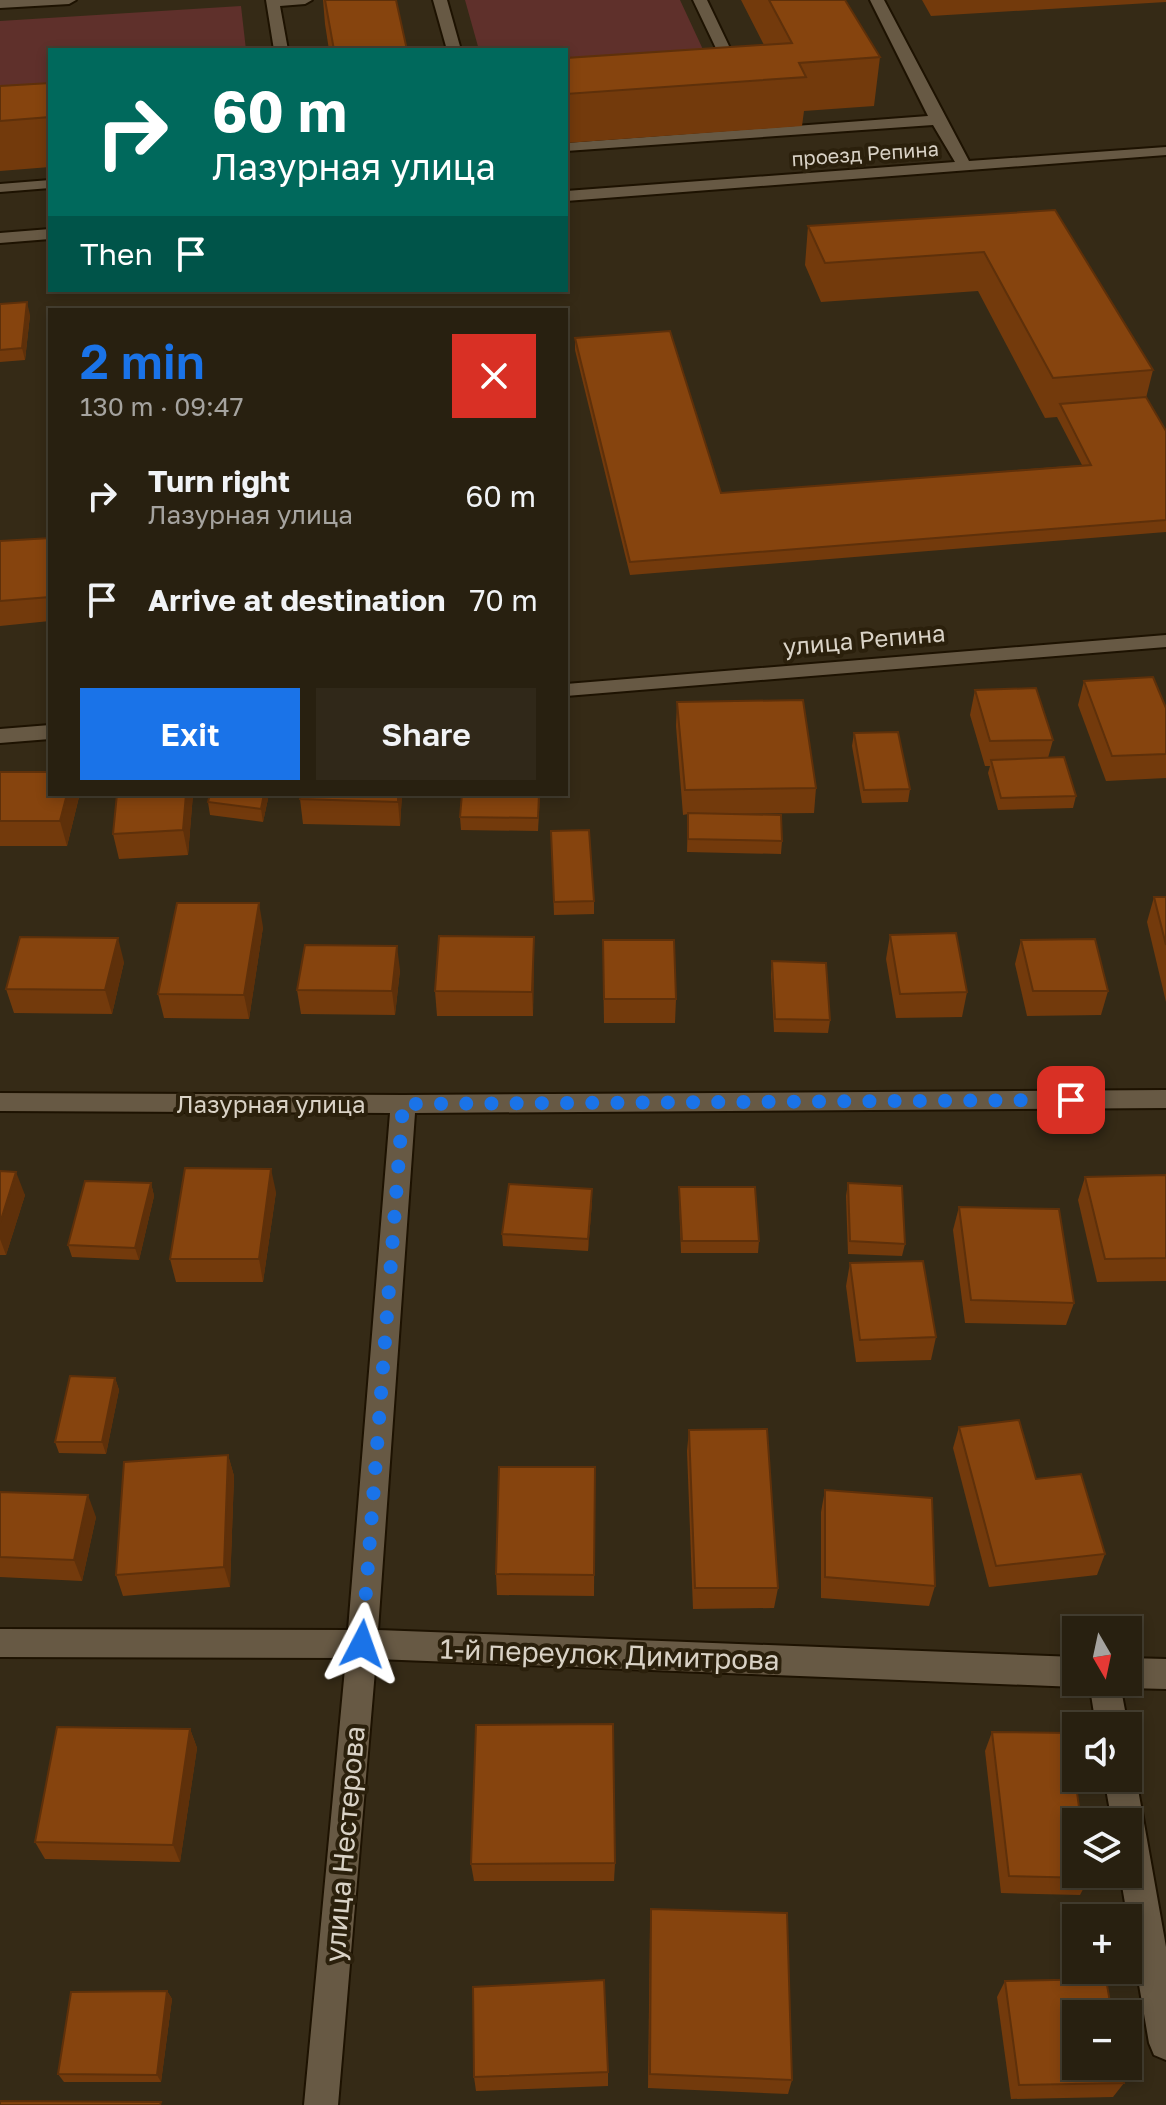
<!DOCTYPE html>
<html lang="en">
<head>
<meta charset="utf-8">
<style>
  :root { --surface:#282010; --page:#302819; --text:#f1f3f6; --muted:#a5a39f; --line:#443e30; --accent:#1a73e8 }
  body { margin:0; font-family:"Golos Text",sans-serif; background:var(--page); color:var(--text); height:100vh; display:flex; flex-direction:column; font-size:30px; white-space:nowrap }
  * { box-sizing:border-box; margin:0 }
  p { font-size:26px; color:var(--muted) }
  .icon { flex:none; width:44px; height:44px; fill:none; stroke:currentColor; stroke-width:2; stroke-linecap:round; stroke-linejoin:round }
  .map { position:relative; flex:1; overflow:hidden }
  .sheet { position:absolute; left:48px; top:308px; width:520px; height:488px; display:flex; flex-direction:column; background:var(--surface); border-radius:0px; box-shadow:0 4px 12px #0003,0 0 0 2px var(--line) }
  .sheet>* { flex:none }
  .top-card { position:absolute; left:48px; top:48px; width:520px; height:244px; border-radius:0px; box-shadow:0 4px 12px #0003,0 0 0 2px var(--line); background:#00695c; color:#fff; overflow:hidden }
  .needle { width:52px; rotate:171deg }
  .controls { position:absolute; left:1062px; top:1616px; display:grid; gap:16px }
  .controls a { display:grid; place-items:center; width:80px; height:80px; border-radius:0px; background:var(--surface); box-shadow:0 4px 12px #0003,0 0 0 2px var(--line); font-size:40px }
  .pin { position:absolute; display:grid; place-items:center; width:68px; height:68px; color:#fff; margin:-34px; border-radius:16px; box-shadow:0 4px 12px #0006 }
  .me { position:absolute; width:88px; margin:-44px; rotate:4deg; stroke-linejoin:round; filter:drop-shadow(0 0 6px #0008) }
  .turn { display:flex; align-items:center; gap:28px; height:168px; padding:0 32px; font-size:36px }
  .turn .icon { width:104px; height:104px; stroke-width:2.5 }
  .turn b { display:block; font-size:56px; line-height:68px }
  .then { display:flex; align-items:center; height:76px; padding:0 32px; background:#0003; gap:16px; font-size:30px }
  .round { display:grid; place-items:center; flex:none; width:84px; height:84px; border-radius:0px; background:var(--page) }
  .overview { display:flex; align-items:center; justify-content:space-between; height:136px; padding:0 32px }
  h1 { font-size:48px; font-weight:600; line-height:60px; color:var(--accent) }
  .cta { display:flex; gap:16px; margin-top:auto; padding:16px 32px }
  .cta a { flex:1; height:92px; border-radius:0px; background:var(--accent); color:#fff; font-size:32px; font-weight:600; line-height:92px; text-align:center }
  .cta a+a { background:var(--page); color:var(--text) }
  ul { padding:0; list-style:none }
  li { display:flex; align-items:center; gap:24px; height:104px; padding:0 32px }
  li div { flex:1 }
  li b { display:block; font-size:30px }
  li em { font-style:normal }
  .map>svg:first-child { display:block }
  .green { fill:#5f302b }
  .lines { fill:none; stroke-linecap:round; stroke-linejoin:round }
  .minor-casing { stroke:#1d1201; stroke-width:4 }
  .minor { fill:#675944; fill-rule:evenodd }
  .wall { fill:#733a0c }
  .shaded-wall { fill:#5e300a }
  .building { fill:#86440e; stroke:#5e300a; stroke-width:2 }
  .route { stroke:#1a73e8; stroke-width:14; stroke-dasharray:0 25.2 }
  .labels { text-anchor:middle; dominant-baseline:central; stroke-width:8; stroke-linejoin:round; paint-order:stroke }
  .far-street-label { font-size:20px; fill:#d9d2c6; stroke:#2b200c }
  .street-label { font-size:24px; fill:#d9d2c6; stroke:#2b200c }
  .near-street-label { font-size:28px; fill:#d9d2c6; stroke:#2b200c }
</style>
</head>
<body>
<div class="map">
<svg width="1166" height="2105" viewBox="0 0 1166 2105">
  <rect width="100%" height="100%" fill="#352a16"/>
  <g class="green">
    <polygon points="465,0 680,0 706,56 566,65 566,50 479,50"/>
    <polygon points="241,6 246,50 50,50 50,98 0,101 0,21"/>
  </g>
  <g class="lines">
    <g class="minor-casing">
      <g id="minor">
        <polygon points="0,0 76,0 69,4 0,8"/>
        <polygon points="266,0 312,0 305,4 280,6 288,50 274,50"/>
        <polygon points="433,0 447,0 461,50 447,50"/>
        <polygon points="693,0 707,0 739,67 737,70 720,71 713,67 723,63"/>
        <polygon points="870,0 884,0 969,161 1166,147 1166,155 566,201 566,191 955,162 933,125 566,151 566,143 928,116"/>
        <polygon points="50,180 50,188 0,192 0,184"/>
        <polygon points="50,229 50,239 0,243 0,233"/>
        <polygon points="1166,635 1166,647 566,696 566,684"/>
        <polygon points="50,725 50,739 0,743 0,729"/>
        <polygon points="1166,1090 1166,1108 415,1113 378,1630 1076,1657 1076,1682 1087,1682 1076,1687 376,1659 338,2105 304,2105 346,1658 0,1657 0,1629 348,1630 390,1113 0,1111 0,1093 403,1095"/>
        <polygon points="1128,1658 1166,1659 1166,1689 1128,1688 1120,1684 1128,1726 1096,1726 1089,1682 1128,1682"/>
        <polygon points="1128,1766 1136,1778 1166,1947 1166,2060 1154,2055 1149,2043 1120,1874 1128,1874 1128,1822 1112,1822 1104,1778 1128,1778"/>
      </g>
    </g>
    <use href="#minor" class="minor"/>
  </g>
  <g class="wall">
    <polygon points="323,0 396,0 407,50 329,50 325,24"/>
    <polygon points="741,0 845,0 880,57 874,106 804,111 802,126 566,143 566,58 764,45"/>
    <polygon points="922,0 1166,0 1166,2 931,16"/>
    <polygon points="50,83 50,167 0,171 0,86"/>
    <polygon points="1055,210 1153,370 1146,398 1166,431 1166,532 630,575 575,350 575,338 721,493 1082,465 1057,417 1045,418 978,291 821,302 805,265 808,226"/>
    <polygon points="0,304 30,315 25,360 0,362"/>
    <polygon points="50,538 50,621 0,626 0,541"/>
    <polygon points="1084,681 1166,708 1166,778 1106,781 1078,705"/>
    <polygon points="975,690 1053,740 1048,758 1076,796 1073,808 998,810 988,773 990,766 985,766 970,715"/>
    <polygon points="677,702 816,788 814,813 729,814 782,841 781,854 687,852 688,814 683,815 676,726"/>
    <polygon points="854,733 910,789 908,802 862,803 852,746"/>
    <polygon points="0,772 50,794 79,794 79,797 67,846 0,846"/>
    <polygon points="193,794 188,855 119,859 113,834"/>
    <polygon points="269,794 263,822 210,815 208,802"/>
    <polygon points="402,794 400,826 303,824 300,799"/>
    <polygon points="540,794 538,831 461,830 460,817"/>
    <polygon points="551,831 594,901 594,914 554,915"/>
    <polygon points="1154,897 1166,897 1166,1002 1147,922"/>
    <polygon points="263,927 249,1019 164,1018 158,994"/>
    <polygon points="890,935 967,992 962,1017 896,1018 886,959"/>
    <polygon points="534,937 533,1016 437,1016 435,991"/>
    <polygon points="1021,940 1108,991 1101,1015 1027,1016 1015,964"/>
    <polygon points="772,961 830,1020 828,1033 774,1032 771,974"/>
    <polygon points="124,962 112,1014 14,1013 6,989"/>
    <polygon points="603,964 676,999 675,1023 604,1023"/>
    <polygon points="400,970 395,1015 301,1014 297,990"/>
    <polygon points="0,1171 25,1195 6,1255 0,1255"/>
    <polygon points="1166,1175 1166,1281 1097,1282 1078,1200 1085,1177"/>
    <polygon points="151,1183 154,1196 139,1260 72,1257 68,1245"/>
    <polygon points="848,1183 905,1244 902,1256 848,1254 846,1196"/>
    <polygon points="679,1187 759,1241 758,1253 681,1253 679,1200"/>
    <polygon points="276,1192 263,1282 176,1282 170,1259"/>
    <polygon points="592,1201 588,1251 503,1246 502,1234"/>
    <polygon points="959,1207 1074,1303 1066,1325 965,1323 953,1230"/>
    <polygon points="850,1263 936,1337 931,1360 856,1362 846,1286"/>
    <polygon points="115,1378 119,1390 106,1454 59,1453 55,1442"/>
    <polygon points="959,1427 1036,1479 1105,1554 1097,1575 989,1587 953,1448"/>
    <polygon points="689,1430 778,1588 774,1608 693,1609 687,1451"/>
    <polygon points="228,1455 234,1476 230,1587 123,1596 116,1575"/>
    <polygon points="595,1467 594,1596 497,1595 496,1574"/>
    <polygon points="825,1490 935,1586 929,1606 821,1598 821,1512"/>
    <polygon points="0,1492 96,1517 82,1581 0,1577"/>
    <polygon points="190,1729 197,1748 180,1862 45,1859 35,1842"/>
    <polygon points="992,1732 1089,1878 1080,1895 1001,1893 985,1751"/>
    <polygon points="615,1863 614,1881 474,1881 471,1864"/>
    <polygon points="651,1909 792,2080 788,2094 648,2088 650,1926"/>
    <polygon points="1005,1981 1124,2083 1113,2097 1011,2099 997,1997"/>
    <polygon points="167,1991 172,1999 161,2082 64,2082 58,2074"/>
    <polygon points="608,2072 608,2086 476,2091 474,2077"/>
  </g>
  <g class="shaded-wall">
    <polygon points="27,302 30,315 25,360 22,348"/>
    <polygon points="67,794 79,794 79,797 67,846 60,821"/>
    <polygon points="186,794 193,794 188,855 183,830"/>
    <polygon points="264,794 269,794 263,822 261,809"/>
    <polygon points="398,794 402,794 400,826 398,802"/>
    <polygon points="259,903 263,927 249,1019 244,995"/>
    <polygon points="534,937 534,961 533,1016 532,992"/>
    <polygon points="118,938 124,962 112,1014 105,990"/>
    <polygon points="397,946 400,970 395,1015 392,991"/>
    <polygon points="271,1169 276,1192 263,1282 259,1259"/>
    <polygon points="16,1172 25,1195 6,1255 0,1239 0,1223"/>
    <polygon points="151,1183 154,1196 139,1260 135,1248"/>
    <polygon points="592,1189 592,1201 588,1251 588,1239"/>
    <polygon points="115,1378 119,1390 106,1454 102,1442"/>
    <polygon points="228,1455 234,1476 230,1587 224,1567"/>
    <polygon points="88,1495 96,1517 82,1581 74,1560"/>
    <polygon points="190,1729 197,1748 180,1862 173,1845"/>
    <polygon points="167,1991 172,1999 161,2082 157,2075"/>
  </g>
  <g class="building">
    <polygon points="325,0 396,0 407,50 334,50"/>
    <polygon points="769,0 845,0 880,57 799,63 806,77 566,94 566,58 792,43"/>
    <polygon points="50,83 50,117 0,121 0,86"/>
    <polygon points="1055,210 1153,370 1053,378 984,252 825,263 808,226"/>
    <polygon points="27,302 22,348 0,350 0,304"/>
    <polygon points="670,331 721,493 1091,465 1060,404 1146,397 1166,431 1166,520 630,562 575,338"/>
    <polygon points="50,538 50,597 0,601 0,541"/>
    <polygon points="1153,677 1166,708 1166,754 1112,756 1084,681"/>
    <polygon points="1036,688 1053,740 990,741 975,690"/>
    <polygon points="803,700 816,788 685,790 677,702"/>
    <polygon points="898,732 910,789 864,790 854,733"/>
    <polygon points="1064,757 1076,796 1001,798 991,760"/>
    <polygon points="0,772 50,772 50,794 67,794 60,821 0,821"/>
    <polygon points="117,794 186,794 183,830 113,834"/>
    <polygon points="210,794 264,794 261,809 208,802"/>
    <polygon points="301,794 398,794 398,802 300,799"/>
    <polygon points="462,794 539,794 538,818 460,817"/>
    <polygon points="688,813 781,815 782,841 688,839"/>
    <polygon points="589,830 594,901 554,902 551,831"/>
    <polygon points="1154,897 1166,897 1166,945"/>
    <polygon points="177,903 259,903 244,995 158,994"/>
    <polygon points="956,933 967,992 900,994 890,935"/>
    <polygon points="439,936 534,937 532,992 435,991"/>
    <polygon points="20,937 118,938 105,990 6,989"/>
    <polygon points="1095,939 1108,991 1033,991 1021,940"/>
    <polygon points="603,940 674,940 676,999 604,999"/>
    <polygon points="305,945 397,946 392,991 297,990"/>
    <polygon points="772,961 826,963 830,1020 775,1019"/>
    <polygon points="185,1168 271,1169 259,1259 170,1259"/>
    <polygon points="0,1171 16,1172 0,1223"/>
    <polygon points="1166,1175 1166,1258 1105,1259 1085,1177"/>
    <polygon points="85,1181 151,1183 135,1248 68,1245"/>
    <polygon points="848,1183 902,1186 905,1244 850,1241"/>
    <polygon points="509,1184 592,1189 588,1239 502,1234"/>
    <polygon points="679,1187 755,1187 759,1241 682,1241"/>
    <polygon points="959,1207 1059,1209 1074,1303 971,1300"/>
    <polygon points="923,1261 936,1337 860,1340 850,1263"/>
    <polygon points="70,1376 115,1378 102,1442 55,1442"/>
    <polygon points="1019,1420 1036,1479 1081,1474 1105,1554 996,1566 959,1427"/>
    <polygon points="767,1429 778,1588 695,1588 689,1430"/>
    <polygon points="228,1455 224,1567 116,1575 124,1462"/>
    <polygon points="499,1467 595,1467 594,1575 496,1574"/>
    <polygon points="825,1490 932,1498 935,1586 825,1577"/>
    <polygon points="0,1492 88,1495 74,1560 0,1557"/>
    <polygon points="613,1724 615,1863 471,1864 476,1725"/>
    <polygon points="57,1727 190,1729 173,1845 35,1842"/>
    <polygon points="992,1732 1069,1733 1081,1822 1076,1822 1076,1874 1089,1874 1089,1878 1009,1876"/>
    <polygon points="651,1909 787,1913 792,2080 650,2074"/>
    <polygon points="1106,1979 1112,2014 1076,2014 1076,2066 1121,2066 1124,2083 1019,2085 1005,1981"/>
    <polygon points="604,1980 608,2072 474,2077 473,1987"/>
    <polygon points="167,1991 157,2075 58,2074 71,1992"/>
    <polygon points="0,2101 161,2102 160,2105 0,2105"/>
  </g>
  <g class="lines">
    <polyline class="route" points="362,1644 403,1104 1071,1100"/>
  </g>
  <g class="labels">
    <g class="far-street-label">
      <text transform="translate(865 153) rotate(-4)">проезд Репина</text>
    </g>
    <g class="street-label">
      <text transform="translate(864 639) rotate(-5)">улица Репина</text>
      <text x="271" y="1103">Лазурная улица</text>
    </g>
    <g class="near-street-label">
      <text transform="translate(610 1654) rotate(2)">1-й переулок Димитрова</text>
      <text transform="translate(344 1844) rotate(-85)">улица Нестерова</text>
    </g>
  </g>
</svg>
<div class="controls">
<a><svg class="needle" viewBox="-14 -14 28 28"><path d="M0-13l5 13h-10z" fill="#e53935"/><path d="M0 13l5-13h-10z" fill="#a5a39f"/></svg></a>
<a><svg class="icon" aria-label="sound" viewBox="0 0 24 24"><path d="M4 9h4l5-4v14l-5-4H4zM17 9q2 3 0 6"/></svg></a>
<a><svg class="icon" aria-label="layers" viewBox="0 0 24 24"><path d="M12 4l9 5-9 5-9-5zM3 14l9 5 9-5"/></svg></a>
<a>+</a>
<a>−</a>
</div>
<div class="pin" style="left:1071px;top:1100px;background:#d93025"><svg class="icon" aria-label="arrive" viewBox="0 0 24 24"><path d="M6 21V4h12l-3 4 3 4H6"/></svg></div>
<svg class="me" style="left:362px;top:1644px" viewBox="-20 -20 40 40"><path d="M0-17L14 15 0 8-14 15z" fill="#1a73e8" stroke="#fff" stroke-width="4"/></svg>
<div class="top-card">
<div class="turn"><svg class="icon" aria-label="right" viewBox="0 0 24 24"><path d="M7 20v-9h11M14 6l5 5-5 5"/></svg><div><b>60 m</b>Лазурная улица</div></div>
<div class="then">Then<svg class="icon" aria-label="arrive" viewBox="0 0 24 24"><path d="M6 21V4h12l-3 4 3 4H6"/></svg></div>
</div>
<section class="sheet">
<div class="overview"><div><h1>2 min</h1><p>130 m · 09:47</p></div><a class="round" style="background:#d93025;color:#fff"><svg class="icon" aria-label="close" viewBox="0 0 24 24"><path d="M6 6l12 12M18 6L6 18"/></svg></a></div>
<ul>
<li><svg class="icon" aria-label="right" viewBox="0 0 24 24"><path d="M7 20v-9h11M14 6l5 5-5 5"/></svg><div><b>Turn right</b><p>Лазурная улица</p></div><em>60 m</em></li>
<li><svg class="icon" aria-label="arrive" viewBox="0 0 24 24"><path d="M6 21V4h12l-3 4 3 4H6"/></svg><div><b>Arrive at destination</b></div><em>70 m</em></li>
</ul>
<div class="cta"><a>Exit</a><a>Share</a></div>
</section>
</div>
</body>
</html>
